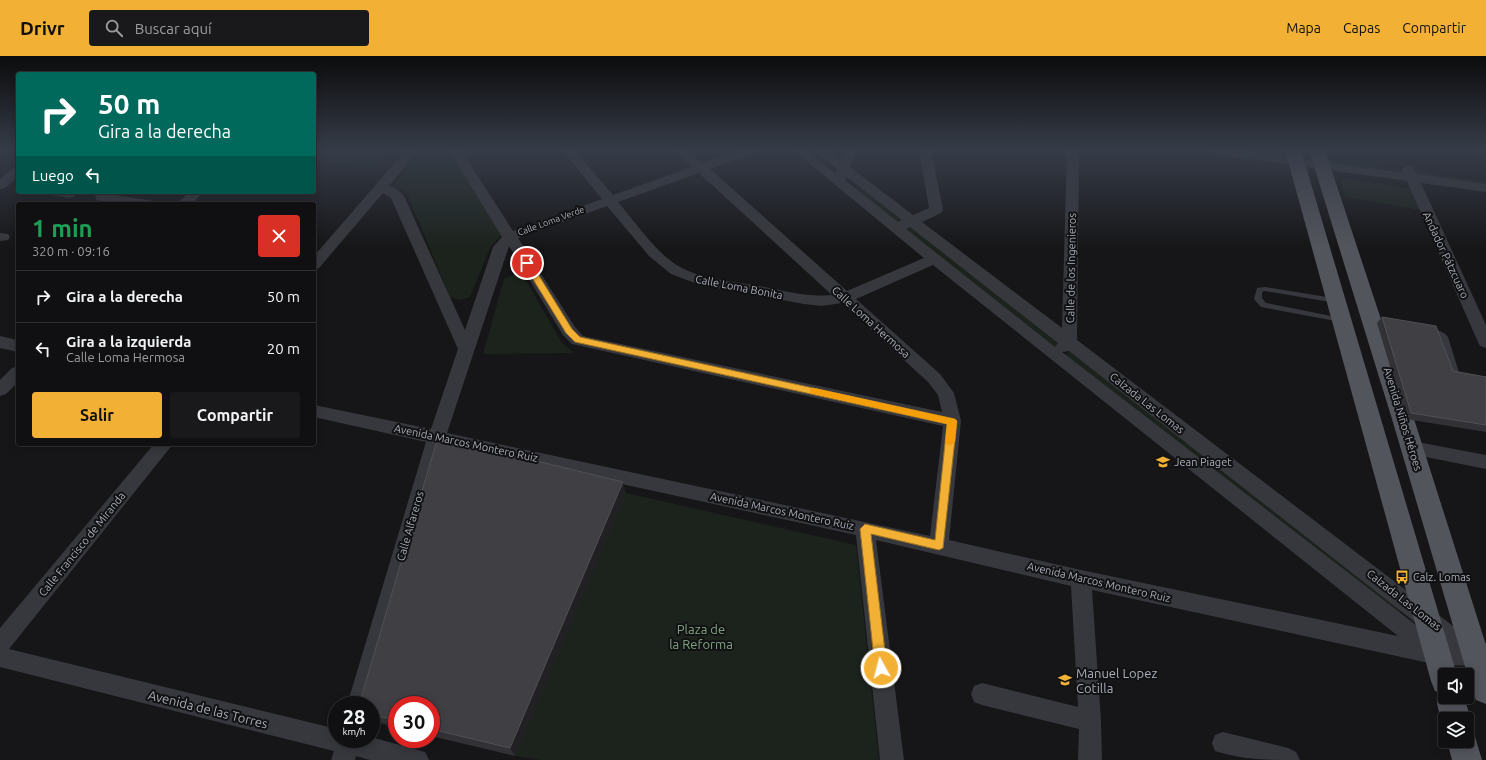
<!DOCTYPE html>
<html lang="es">
<head>
<meta charset="utf-8">
<style>
  :root { --surface:#101012; --page:#19191b; --text:#f1f3f6; --muted:#9c9d9f; --line:#303032; --accent:#f2b134 }
  body { margin:0; font-family:Ubuntu,sans-serif; background:var(--page); color:var(--text); height:100vh; display:flex; flex-direction:column; font-size:15px; white-space:nowrap }
  * { box-sizing:border-box; margin:0 }
  p { font-size:13px; color:var(--muted) }
  .icon { flex:none; width:22px; height:22px; fill:none; stroke:currentColor; stroke-width:2; stroke-linecap:round; stroke-linejoin:round }
  .map { position:relative; flex:1; overflow:hidden }
  .sheet { position:absolute; left:16px; top:146px; width:300px; height:244px; display:flex; flex-direction:column; background:var(--surface); border-radius:4px; box-shadow:0 2px 10px #0003,0 0 0 1px var(--line) }
  .sheet>* { flex:none }
  .hud { position:absolute; left:16px; top:16px; width:300px; height:122px; border-radius:4px; box-shadow:0 2px 10px #0003,0 0 0 1px var(--line); background:#00695c; color:#fff; overflow:hidden }
  .buttons { position:absolute; left:1438px; top:612px; display:grid; gap:8px }
  .buttons a { display:grid; place-items:center; width:36px; height:36px; border-radius:4px; background:var(--surface); box-shadow:0 2px 10px #0003,0 0 0 1px var(--line); font-size:20px }
  .speed { position:absolute; left:328px; top:640px; display:flex; gap:8px; font-size:20px; font-weight:700; text-align:center }
  .speed>* { display:grid; place-content:center; width:52px; height:52px; border-radius:50%; background:var(--surface); box-shadow:0 2px 10px #0003,0 0 0 1px var(--line); line-height:1 }
  .speed small { font-size:10px; font-weight:400 }
  .speed .limit { border:6px solid #d22; background:#fff; color:#111 }
  .pin { position:absolute; display:grid; place-items:center; width:34px; height:34px; color:#fff; margin:-17px; border:2px solid #fff; border-radius:50%; box-shadow:0 1px 4px #0007 }
  .me { position:absolute; width:44px; margin:-22px; rotate:353deg; stroke-linejoin:round; filter:drop-shadow(0 0 3px #0008) }
  .turn { display:flex; align-items:center; gap:14px; height:84px; padding:0 16px; font-size:18px }
  .turn .icon { width:52px; height:52px; stroke-width:2.5 }
  .turn b { display:block; font-size:28px; line-height:34px }
  .then { display:flex; align-items:center; height:38px; padding:0 16px; background:#0003; gap:8px; font-size:15px }
  .round { display:grid; place-items:center; flex:none; width:42px; height:42px; border-radius:4px; background:var(--page) }
  .summary { display:flex; align-items:center; justify-content:space-between; height:68px; padding:0 16px }
  h1 { font-size:24px; font-weight:700; line-height:30px; color:#1e9e55 }
  .button { display:flex; gap:8px; margin-top:auto; padding:8px 16px }
  .button a { flex:1; height:46px; border-radius:4px; background:var(--accent); color:#111; font-size:16px; font-weight:700; line-height:46px; text-align:center }
  .button a+a { background:var(--page); color:var(--text) }
  ul { padding:0; list-style:none }
  li { display:flex; align-items:center; gap:12px; height:52px; padding:0 16px; border-top:1px solid var(--line) }
  li div { flex:1 }
  li b { display:block; font-size:15px }
  li em { font-style:normal }
  header { display:flex; align-items:center; gap:24px; box-sizing:border-box; height:56px; padding:0 20px; background:var(--accent); color:#111 }
  header strong { font-size:19px }
  nav { display:flex; gap:22px; margin-inline-start:auto; font-size:14px }
  .search { width:280px; height:36px; background:var(--page); display:flex; align-items:center; gap:10px; box-sizing:border-box; padding:0 14px; border-radius:4px; color:var(--muted); font-size:15px }
  .map>svg:first-child { display:block }
  .green { fill:#1c231d }
  .lines { fill:none; stroke-linecap:round; stroke-linejoin:round }
  .service { fill:#37383d; fill-rule:evenodd }
  .minor { fill:#37383d; fill-rule:evenodd }
  .primary { fill:#53555c; fill-rule:evenodd }
  .wall { fill:#323236 }
  .shaded-wall { fill:#212124 }
  .building { fill:#3f3f44; stroke:#4f5156 }
  .route { fill:#f2b134; stroke:#9d7322 }
  .slow { fill:#f59e0b }
  .labels { text-anchor:middle; dominant-baseline:central; stroke-width:4; stroke-linejoin:round; paint-order:stroke }
  .far-street-label { font-size:9px; fill:#a8adb8; stroke:#111113 }
  .street-label { font-size:11px; fill:#a8adb8; stroke:#111113 }
  .poi-label { font-size:11px; fill:#a8adb8; stroke:#111113; text-anchor:start }
  .near-park-label { font-size:13px; fill:#7fa381; stroke:#111113 }
  .near-poi-label { font-size:13px; fill:#a8adb8; stroke:#111113; text-anchor:start }
  .near-street-label { font-size:13px; fill:#a8adb8; stroke:#111113 }
</style>
</head>
<body>
<header>
<strong>Drivr</strong>
<div class="search"><svg class="icon" aria-label="search" viewBox="0 0 24 24"><circle cx="10" cy="10" r="6"/><path d="M15 15l6 6"/></svg>Buscar aquí</div>
<nav><a>Mapa</a><a>Capas</a><a>Compartir</a></nav>
</header>
<div class="map">
<svg width="1486" height="704" viewBox="0 0 1486 704">
  <rect width="100%" height="100%" fill="#161618"/>
  <g class="green">
    <polygon points="314,94 391,94 373,113 314,104"/>
    <polygon points="424,94 450,94 501,179 490,192 470,241 461,244 450,241 406,135 391,131"/>
    <polygon points="1326,103 1486,125 1486,130 1328,108"/>
    <polygon points="1340,122 1416,133 1426,155 1345,141"/>
    <polygon points="858,128 912,165 896,172 853,133"/>
    <polygon points="911,169 1069,287 1057,295 900,175"/>
    <polygon points="515,218 524,221 562,287 574,297 483,298 504,223"/>
    <polygon points="1072,294 1408,547 1395,560 1060,303"/>
    <polygon points="626,437 856,489 879,704 542,704 515,700"/>
  </g>
  <g class="lines">
    <g class="service">
      <polygon points="1265,231 1339,243 1340,245 1339,247 1336,247 1265,235 1262,236 1262,242 1266,247 1341,262 1345,264 1341,266 1261,251 1254,243 1257,232"/>
      <path d="M 1430,271 L 1444,277 L 1448,281 L 1460,320 L 1459,322 L 1453,322 L 1442,284 C 1437,280 1430,279 1426,274 Z"/>
    </g>
    <g class="minor">
      <path d="M 406,94 L 418,94 L 389,130 L 397,133 L 404,140 L 465,274 L 493,191 L 502,181 L 449,94 L 461,94 L 513,175 L 602,143 L 562,94 L 574,94 L 613,139 L 692,111 L 675,94 L 688,94 L 703,107 L 739,94 L 756,94 L 754,97 L 710,113 L 847,235 L 924,202 L 793,94 L 806,94 L 835,117 L 837,113 L 814,94 L 827,94 L 840,104 L 844,94 L 856,94 L 850,111 L 913,159 L 929,152 L 919,94 L 931,94 L 943,154 L 941,157 L 922,166 L 1062,272 L 1067,94 L 1079,94 L 1077,284 L 1478,589 L 1486,587 L 1486,607 L 1475,610 L 1438,609 L 1092,534 L 1101,665 L 1102,704 L 1078,704 L 1079,673 L 982,649 L 974,646 L 971,638 L 974,630 L 982,627 L 1078,651 L 1071,530 L 876,484 L 904,704 L 880,704 L 856,479 L 443,389 L 369,649 L 347,649 L 426,386 L 314,361 L 314,349 L 431,373 L 458,293 L 391,142 L 383,137 L 319,212 L 314,214 L 314,200 ZM 699,117 L 832,239 C 806,242 779,233 753,229 C 730,225 703,223 682,212 C 658,200 636,167 618,146 ZM 847,121 L 902,164 L 898,166 L 845,124 ZM 607,150 L 649,200 L 671,218 L 700,229 L 804,248 L 822,250 L 842,247 L 928,326 L 938,339 L 942,356 L 583,280 L 575,271 L 518,182 ZM 910,171 L 1058,287 L 1055,291 L 906,173 ZM 509,190 L 563,279 L 572,288 L 943,370 L 930,480 L 447,377 ZM 933,209 L 1398,580 L 1081,514 L 949,484 L 961,365 L 954,337 L 940,318 L 856,243 ZM 1069,295 L 1444,589 L 1442,589 L 1062,296 Z"/>
      <polygon points="1208,94 1238,94 1403,117 1402,113 1408,109 1412,110 1417,118 1486,128 1486,136 1421,127 1486,269 1486,292 1480,290 1478,286 1407,125 1214,98"/>
      <polygon points="18,111 18,121 5,132 0,133 0,123 13,112"/>
      <polygon points="50,136 74,136 76,138 74,141 69,142 52,139"/>
      <polygon points="189,136 203,136 192,148 177,148"/>
      <polygon points="102,137 147,144 152,145 154,148 121,148 97,144 95,141 97,138"/>
      <polygon points="0,177 8,178 10,181 8,184 0,185"/>
      <polygon points="0,280 18,284 18,296 0,292"/>
      <polygon points="18,310 18,326 6,338 0,340 0,324 12,312"/>
      <polygon points="1412,385 1486,399 1486,413 1406,397 1403,392 1406,387"/>
      <polygon points="154,388 173,388 9,593 337,673 337,683 371,683 371,681 425,696 429,704 370,704 356,700 355,704 331,704 334,695 0,611 0,572"/>
      <path d="M 1223,676 L 1288,692 L 1296,696 L 1300,704 C 1270,704 1242,704 1215,695 L 1212,687 L 1215,679 Z"/>
    </g>
    <g class="primary">
      <path d="M 1285,94 L 1301,94 L 1457,619 L 1445,619 L 1445,641 L 1464,641 L 1471,663 L 1467,672 L 1467,663 L 1445,663 L 1445,672 C 1441,662 1434,646 1438,636 L 1435,635 L 1431,625 Z"/>
      <polygon points="1309,94 1325,94 1414,363 1486,589 1486,648 1476,644 1472,634 1392,363"/>
      <polygon points="1467,672 1473,674 1482,704 1452,704 1447,685 1467,685"/>
    </g>
  </g>
  <g class="wall">
    <polygon points="1382,261 1453,315 1486,321 1486,376 1406,363 1377,267"/>
    <polygon points="626,437 515,700 431,680 431,649 397,649 397,671 371,665 371,649"/>
  </g>
  <polygon class="shaded-wall" points="623,426 626,437 515,700 510,692"/>
  <g class="building">
    <polygon points="1382,261 1436,270 1453,315 1486,321 1486,369 1411,357"/>
    <polygon points="438,381 623,426 510,692 431,673 431,649 397,649 397,665 371,658 371,649 359,649"/>
  </g>
  <linearGradient id="sky" x2="0" y2="1"><stop stop-color="#0c0c0d"/><stop offset="0.49" stop-color="#363c48"/><stop offset="1" stop-color="#363c48" stop-opacity="0"/></linearGradient>
  <rect width="1486" height="192" fill="url(#sky)"/>
  <polygon class="route" points="524,205 530,205 572,273 580,281 955,363 957,365 943,492 939,494 871,478 887,612 885,615 881,617 877,615 875,612 860,473 865,468 935,484 947,368 575,286 566,277 523,207"/>
  <polygon class="slow" points="814,332 955,363 957,365 955,386 950,390 945,386 947,368 810,337 810,333"/>
  <defs>
    <g id="school-bare" transform="scale(1.08)"><path d="M0-5L7-2L0 1L-7-2ZM-4 1L0 2.5L4 1V4Q0 6-4 4Z" fill="#f2b134" stroke="#111113" stroke-width="2.5" paint-order="stroke"/></g>
    <g id="bus-bare" transform="scale(1.08)"><path d="M-5-6H5V4H4V6H2V4H-2V6H-4V4H-5ZM-3.5-4V0h7V-4ZM-3.5 1.2v1.5H-2V1.2ZM2 1.2v1.5H3.5V1.2Z" fill="#f2b134" stroke="#111113" stroke-width="2.5" paint-order="stroke"/></g>
  </defs>
  <g fill-rule="evenodd">
    <use href="#school-bare" x="1163" y="406"/>
    <use href="#bus-bare" x="1402" y="521"/>
    <use href="#school-bare" x="1065" y="624"/>
  </g>
  <g class="labels">
    <g class="far-street-label">
      <text transform="translate(551 165) rotate(-20)">Calle Loma Verde</text>
    </g>
    <g class="street-label">
      <text transform="translate(1446 199) rotate(65)">Andador Pátzcuaro</text>
      <text transform="translate(1071 212) rotate(-89)">Calle de los Ingenieros</text>
      <text transform="translate(739 231) rotate(11)">Calle Loma Bonita</text>
      <text transform="translate(871 266) rotate(42)">Calle Loma Hermosa</text>
      <text transform="translate(1147 347) rotate(38)">Calzada Las Lomas</text>
      <text transform="translate(1403 363) rotate(73)">Avenida Niños Héroes</text>
      <text transform="translate(466 387) rotate(12)">Avenida Marcos Montero Ruiz</text>
      <text transform="translate(782 455) rotate(12)">Avenida Marcos Montero Ruiz</text>
      <text transform="translate(410 470) rotate(-74)">Calle Alfareros</text>
      <text transform="translate(82 488) rotate(-51)">Calle Francisco de Miranda</text>
      <text transform="translate(1099 526) rotate(13)">Avenida Marcos Montero Ruiz</text>
      <text transform="translate(1404 544) rotate(38)">Calzada Las Lomas</text>
    </g>
    <g class="poi-label">
      <text x="1174" y="406">Jean Piaget</text>
      <text x="1413" y="521">Calz. Lomas</text>
    </g>
    <g class="near-park-label">
      <text x="701" y="573">Plaza de<tspan x="701" dy="15">la Reforma</tspan></text>
    </g>
    <g class="near-poi-label">
      <text x="1076" y="617">Manuel Lopez<tspan x="1076" dy="15">Cotilla</tspan></text>
    </g>
    <g class="near-street-label">
      <text transform="translate(208 653) rotate(14)">Avenida de las Torres</text>
    </g>
  </g>
</svg>
<div class="buttons">
<a><svg class="icon" aria-label="sound" viewBox="0 0 24 24"><path d="M4 9h4l5-4v14l-5-4H4zM17 9q2 3 0 6"/></svg></a>
<a><svg class="icon" aria-label="layers" viewBox="0 0 24 24"><path d="M12 4l9 5-9 5-9-5zM3 14l9 5 9-5"/></svg></a>
</div>
<div class="speed"><div>28<small>km/h</small></div><div class="limit">30</div></div>
<div class="pin" style="left:527px;top:207px;background:#d93025"><svg class="icon" aria-label="arrive" viewBox="0 0 24 24"><path d="M6 21V4h12l-3 4 3 4H6"/></svg></div>
<svg class="me" style="left:881px;top:612px" viewBox="-20 -20 40 40"><circle r="17" fill="#f2b134" stroke="#fff" stroke-width="3"/><path d="M0-11L8 9 0 5-8 9z" fill="#fff"/></svg>
<div class="hud">
<div class="turn"><svg class="icon" aria-label="right" viewBox="0 0 24 24"><path d="M7 20v-9h11M14 6l5 5-5 5"/></svg><div><b>50 m</b>Gira a la derecha</div></div>
<div class="then">Luego<svg class="icon" aria-label="left" viewBox="0 0 24 24"><path d="M17 20v-9H6M10 6l-5 5 5 5"/></svg></div>
</div>
<section class="sheet">
<div class="summary"><div><h1>1 min</h1><p>320 m · 09:16</p></div><a class="round" style="background:#d93025;color:#fff"><svg class="icon" aria-label="close" viewBox="0 0 24 24"><path d="M6 6l12 12M18 6L6 18"/></svg></a></div>
<ul>
<li><svg class="icon" aria-label="right" viewBox="0 0 24 24"><path d="M7 20v-9h11M14 6l5 5-5 5"/></svg><div><b>Gira a la derecha</b></div><em>50 m</em></li>
<li><svg class="icon" aria-label="left" viewBox="0 0 24 24"><path d="M17 20v-9H6M10 6l-5 5 5 5"/></svg><div><b>Gira a la izquierda</b><p>Calle Loma Hermosa</p></div><em>20 m</em></li>
</ul>
<div class="button"><a>Salir</a><a>Compartir</a></div>
</section>
</div>
</body>
</html>
